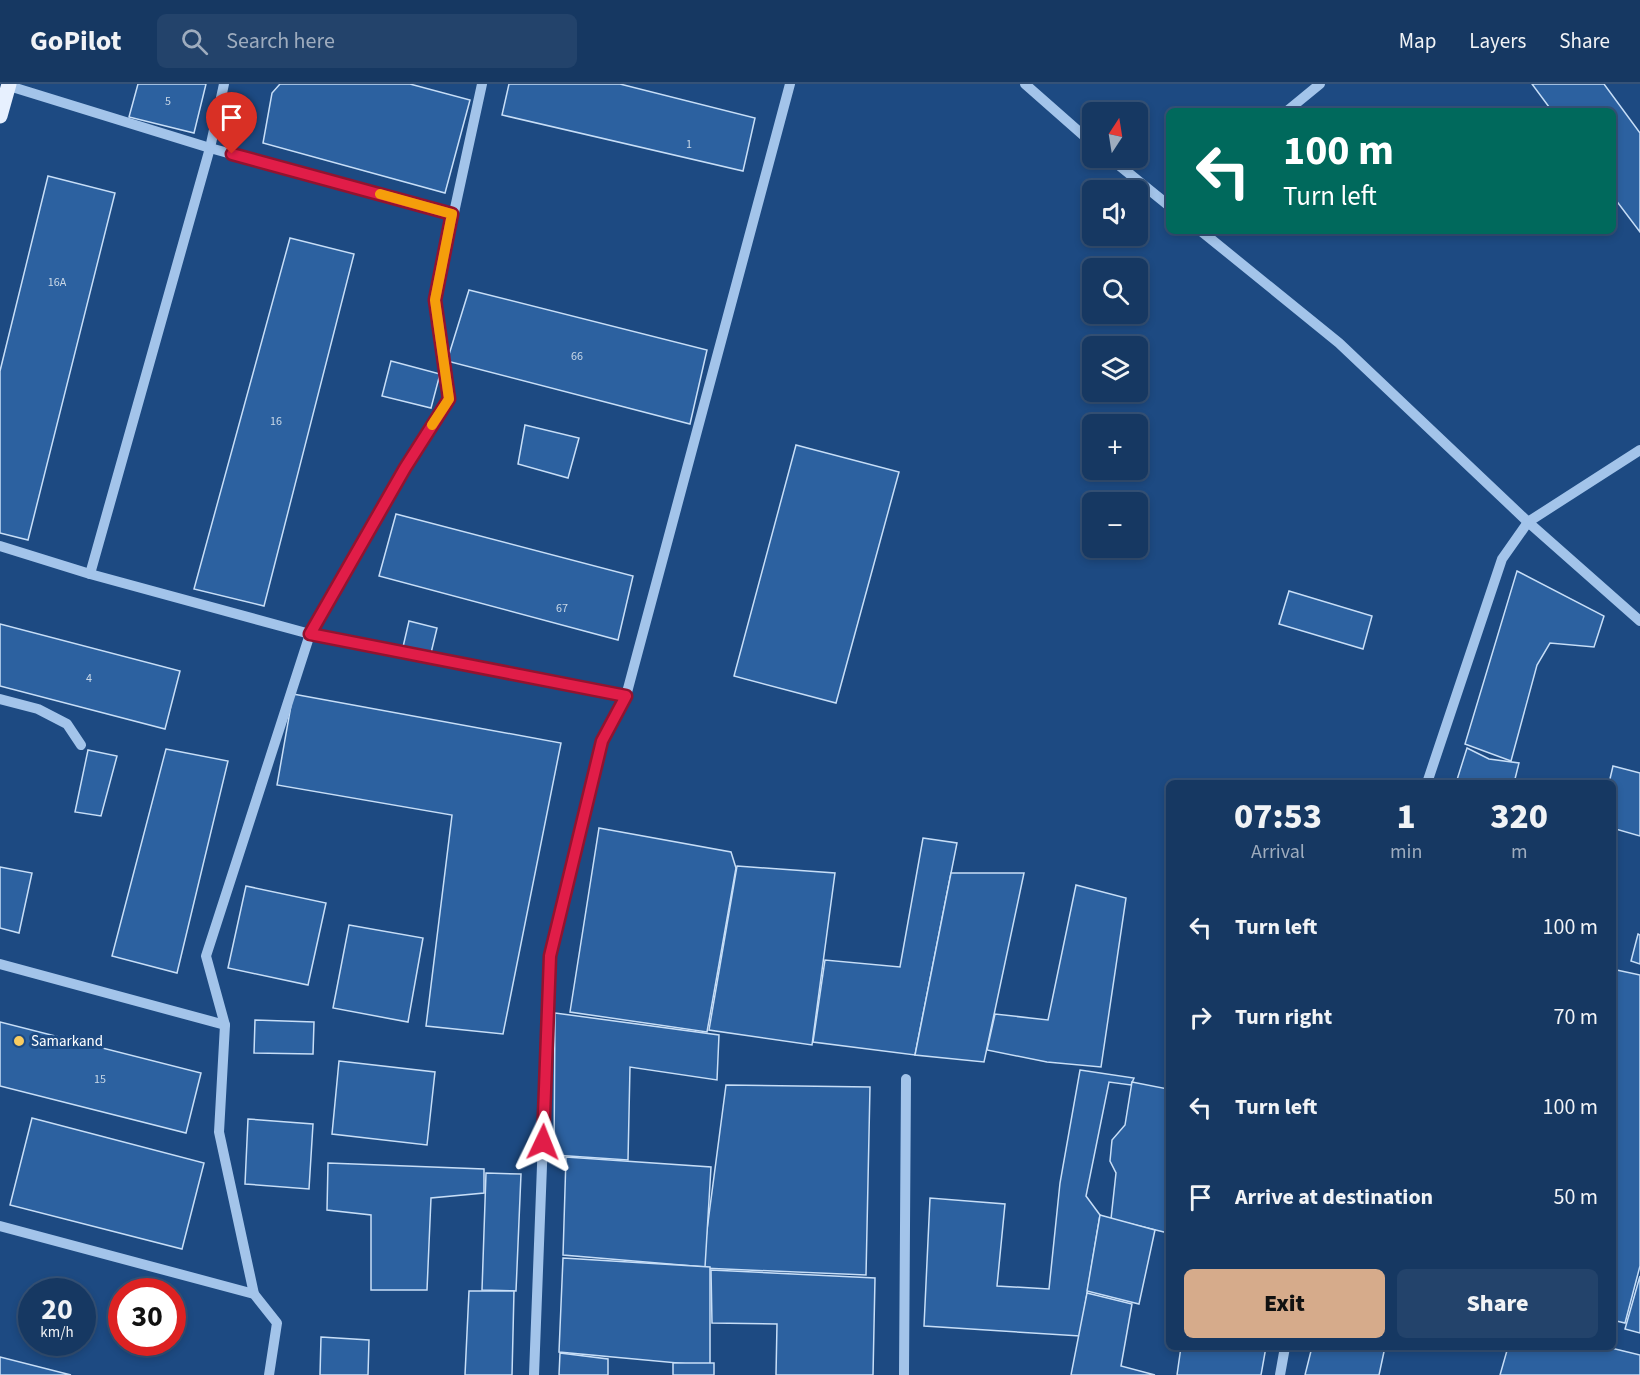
<!DOCTYPE html>
<html lang="en">
<head>
<meta charset="utf-8">
<style>
  :root { --surface:#163862; --page:#23436b; --text:#f1f3f6; --muted:#9eacbe; --line:#355277; --accent:#d6ab8b }
  body { margin:0; font-family:"Source Sans 3",sans-serif; background:var(--page); color:var(--text); height:100vh; display:flex; flex-direction:column; font-size:22px; white-space:nowrap }
  * { box-sizing:border-box; margin:0 }
  p { font-size:20px; color:var(--muted) }
  .icon { flex:none; width:33px; height:33px; fill:none; stroke:currentColor; stroke-width:2; stroke-linecap:round; stroke-linejoin:round }
  .map { position:relative; flex:1; overflow:hidden }
  .sheet { position:absolute; left:1166px; top:696px; width:450px; height:570px; display:flex; flex-direction:column; background:var(--surface); border-radius:9px; box-shadow:0 3px 9px #0003,0 0 0 2px var(--line) }
  .sheet>* { flex:none }
  .banner { position:absolute; left:1166px; top:24px; width:450px; height:126px; border-radius:9px; box-shadow:0 3px 9px #0003,0 0 0 2px var(--line); background:#00695c; color:#fff; overflow:hidden }
  .needle { width:39px; rotate:12deg }
  .buttons { position:absolute; left:1082px; top:18px; display:grid; gap:12px }
  .buttons a { display:grid; place-items:center; width:66px; height:66px; border-radius:9px; background:var(--surface); box-shadow:0 3px 9px #0003,0 0 0 2px var(--line); font-size:30px }
  .speed { position:absolute; left:18px; top:1194px; display:flex; gap:12px; font-size:30px; font-weight:700; text-align:center }
  .speed>* { display:grid; place-content:center; width:78px; height:78px; border-radius:50%; background:var(--surface); box-shadow:0 3px 9px #0003,0 0 0 2px var(--line); line-height:1 }
  .speed small { font-size:15px; font-weight:400 }
  .speed .limit { border:9px solid #d22; background:#fff; color:#111 }
  .pin { position:absolute; display:grid; place-items:center; width:51px; height:51px; color:#fff; margin:-62px -26px; border-radius:50% 50% 50% 0; rotate:-45deg; box-shadow:0 0 6px #0007 }
  .pin .icon { rotate:45deg }
  .me { position:absolute; width:66px; margin:-33px; rotate:2deg; stroke-linejoin:round; filter:drop-shadow(0 0 4px #0008) }
  .turn { display:flex; align-items:center; gap:21px; height:126px; padding:0 18px; font-size:27px }
  .turn .icon { width:78px; height:78px; stroke-width:2.5 }
  .turn b { display:block; font-size:42px; line-height:51px }
  .eta { display:flex; justify-content:space-evenly; align-items:center; height:102px; text-align:center }
  .eta b { font-size:36px; font-weight:800; line-height:42px }
  .cta { display:flex; gap:12px; margin-top:auto; padding:12px 18px }
  .cta a { flex:1; height:69px; border-radius:9px; background:var(--accent); color:#111; font-size:24px; font-weight:800; line-height:69px; text-align:center }
  .cta a+a { background:var(--page); color:var(--text) }
  ul { padding:0; list-style:none }
  li { display:flex; align-items:center; gap:18px; height:90px; padding:0 18px }
  li div { flex:1 }
  li b { display:block; font-size:22px }
  li em { font-style:normal }
  header { display:flex; align-items:center; gap:36px; box-sizing:border-box; height:84px; padding:0 30px; background:var(--surface); border-bottom:2px solid var(--line) }
  header strong { font-size:28px }
  nav { display:flex; gap:33px; margin-inline-start:auto; font-size:21px }
  .search { width:420px; height:54px; background:var(--page); display:flex; align-items:center; gap:15px; box-sizing:border-box; padding:0 21px; border-radius:9px; color:var(--muted); font-size:22px }
  .map>svg:first-child { display:block }
  .building { fill:#2c61a0; stroke:#c7def7; stroke-width:1.5 }
  .lines { fill:none; stroke-linecap:round; stroke-linejoin:round }
  .minor { stroke:#a3c4ea; stroke-width:10 }
  .major { stroke:#e7f0fe; stroke-width:15 }
  .route-casing { stroke:#92132f; stroke-width:15 }
  .route { stroke:#e11d48; stroke-width:10 }
  .slow { stroke:#f59e0b; stroke-width:10 }
  .poi-dot { fill:#f9cc61; stroke:#1d4a82; stroke-width:2 }
  .labels { text-anchor:middle; dominant-baseline:central; stroke-width:6; stroke-linejoin:round; paint-order:stroke }
  .number-label { font-size:12px; fill:#cad8e7 }
  .poi-label { font-size:15px; fill:#fff; stroke:#1d4a82; text-anchor:start }
</style>
</head>
<body>
<header>
<strong>GoPilot</strong>
<div class="search"><svg class="icon" aria-label="search" viewBox="0 0 24 24"><circle cx="10" cy="10" r="6"/><path d="M15 15l6 6"/></svg>Search here</div>
<nav><a>Map</a><a>Layers</a><a>Share</a></nav>
</header>
<div class="map">
<svg width="1640" height="1291" viewBox="0 0 1640 1291">
  <rect width="100%" height="100%" fill="#1d4a82"/>
  <g class="building">
    <polygon points="138,0 206,0 194,49 129,33"/>
    <polygon points="280,0 410,0 470,16 445,109 263,59 272,9"/>
    <polygon points="509,0 620,0 755,34 743,87 502,31"/>
    <polygon points="1532,0 1604,0 1640,49 1640,148 1612,111 1612,27 1552,27"/>
    <polygon points="48,92 115,109 28,456 0,449 0,287"/>
    <polygon points="290,154 354,170 264,522 194,505"/>
    <polygon points="469,206 707,266 690,340 447,277"/>
    <polygon points="391,277 440,290 431,324 382,312"/>
    <polygon points="525,341 579,354 568,394 518,380"/>
    <polygon points="796,361 899,388 836,619 734,592"/>
    <polygon points="396,430 633,492 618,556 379,492"/>
    <polygon points="1517,487 1604,532 1594,563 1550,559 1537,581 1511,677 1465,660"/>
    <polygon points="1289,507 1372,532 1363,565 1279,540"/>
    <polygon points="409,537 437,544 431,569 403,563"/>
    <polygon points="0,540 180,587 165,645 0,602"/>
    <polygon points="293,610 561,659 503,950 426,942 452,731 277,701"/>
    <polygon points="1467,664 1489,675 1519,679 1514,699 1456,699"/>
    <polygon points="166,665 228,677 177,889 112,872"/>
    <polygon points="88,666 117,672 101,732 75,728"/>
    <polygon points="1613,682 1640,689 1640,752 1612,744 1612,699 1609,699"/>
    <polygon points="599,744 731,768 736,784 707,948 570,928"/>
    <polygon points="923,754 957,759 915,971 813,958 825,876 900,883"/>
    <polygon points="737,782 835,789 812,961 709,946"/>
    <polygon points="0,783 32,789 19,849 0,844"/>
    <polygon points="951,789 1024,789 984,978 915,971"/>
    <polygon points="1076,801 1126,814 1101,983 1047,978 987,966 995,930 1048,936"/>
    <polygon points="246,802 326,819 308,901 228,884"/>
    <polygon points="349,841 423,854 408,938 333,924"/>
    <polygon points="1638,850 1640,851 1640,880 1631,877"/>
    <polygon points="1612,885 1640,891 1640,1182 1625,1239 1612,1236"/>
    <polygon points="555,929 719,951 717,996 630,983 628,1076 554,1071"/>
    <polygon points="255,936 314,938 313,970 254,969"/>
    <polygon points="0,938 201,989 186,1049 0,1002"/>
    <polygon points="339,977 435,988 427,1061 332,1050"/>
    <polygon points="1080,986 1134,994 1131,1001 1109,998 1086,1112 1100,1131 1080,1252 924,1242 930,1114 1005,1120 997,1202 1049,1205 1060,1099"/>
    <polygon points="1132,998 1168,1005 1168,1149 1111,1135 1116,1089 1110,1077 1112,1056 1125,1041"/>
    <polygon points="726,1001 870,1003 866,1191 702,1184"/>
    <polygon points="32,1034 204,1079 182,1165 10,1121"/>
    <polygon points="248,1035 313,1040 309,1105 245,1100"/>
    <polygon points="566,1073 711,1083 705,1183 563,1171"/>
    <polygon points="328,1079 484,1085 484,1109 431,1114 427,1206 371,1206 371,1131 327,1126"/>
    <polygon points="486,1089 521,1090 516,1207 482,1206"/>
    <polygon points="1100,1131 1155,1146 1139,1220 1087,1207"/>
    <polygon points="563,1174 710,1183 710,1282 559,1268"/>
    <polygon points="711,1186 875,1194 873,1291 776,1291 777,1240 712,1239"/>
    <polygon points="1640,1192 1640,1249 1625,1245"/>
    <polygon points="469,1207 514,1207 512,1291 465,1291"/>
    <polygon points="1087,1209 1132,1220 1121,1282 1155,1291 1071,1291"/>
    <polygon points="321,1253 369,1256 368,1291 320,1291"/>
    <polygon points="1181,1263 1266,1263 1261,1291 1177,1291"/>
    <polygon points="1312,1263 1385,1263 1379,1291 1305,1291"/>
    <polygon points="1508,1263 1607,1263 1640,1271 1640,1291 1500,1291"/>
    <polygon points="560,1269 608,1275 608,1291 559,1291"/>
    <polygon points="0,1273 71,1291 0,1291"/>
    <rect x="673" y="1279" width="41" height="12"/>
  </g>
  <g class="lines">
    <g class="minor">
      <polyline points="482,0 435,216 449,315 405,384 310,550 626,612"/>
      <polyline points="1025,0 1092,59"/>
      <polyline points="9,2 210,64 452,131"/>
      <polyline points="1287,27 1320,0"/>
      <polyline points="1110,74 1168,121"/>
      <polyline points="1201,147 1339,259 1528,438 1640,537"/>
      <polyline points="0,462 90,490 310,550 206,872 225,941 219,1048 254,1210"/>
      <polyline points="90,490 210,64 224,0"/>
      <polyline points="0,615 38,625 67,640 81,661"/>
      <polyline points="1427,699 1502,475 1528,438 1640,366"/>
      <polyline points="0,880 225,941"/>
      <polyline points="0,1142 254,1210 277,1239 269,1291"/>
      <polyline points="534,1291 550,872 602,657 626,612 790,0"/>
      <polyline points="904,1291 906,995"/>
      <polyline points="1280,1291 1285,1263"/>
    </g>
    <polyline class="major" points="0,32 9,0"/>
  </g>
  <g class="lines">
    <g class="route-casing">
      <polyline id="route" points="232,70 452,130 435,216 449,315 405,384 310,550 626,612 602,657 550,872 543,1058"/>
    </g>
    <use href="#route" class="route"/>
    <polyline class="slow" points="380,110 452,130 435,216 449,315 432,341"/>
  </g>
  <circle class="poi-dot" cx="19" cy="957" r="6"/>
  <g class="labels">
    <g class="number-label">
      <text x="168" y="17">5</text>
      <text x="689" y="60">1</text>
      <text x="57" y="198">16A</text>
      <text x="577" y="272">66</text>
      <text x="276" y="337">16</text>
      <text x="562" y="524">67</text>
      <text x="89" y="594">4</text>
      <text x="100" y="995">15</text>
    </g>
    <g class="poi-label">
      <text x="31" y="957">Samarkand</text>
    </g>
  </g>
</svg>
<div class="buttons">
<a><svg class="needle" viewBox="-14 -14 28 28"><path d="M0-13l5 13h-10z" fill="#e53935"/><path d="M0 13l5-13h-10z" fill="#9eacbe"/></svg></a>
<a><svg class="icon" aria-label="sound" viewBox="0 0 24 24"><path d="M4 9h4l5-4v14l-5-4H4zM17 9q2 3 0 6"/></svg></a>
<a><svg class="icon" aria-label="search" viewBox="0 0 24 24"><circle cx="10" cy="10" r="6"/><path d="M15 15l6 6"/></svg></a>
<a><svg class="icon" aria-label="layers" viewBox="0 0 24 24"><path d="M12 4l9 5-9 5-9-5zM3 14l9 5 9-5"/></svg></a>
<a>+</a>
<a>−</a>
</div>
<div class="speed"><div>20<small>km/h</small></div><div class="limit">30</div></div>
<div class="pin" style="left:232px;top:70px;background:#d93025"><svg class="icon" aria-label="arrive" viewBox="0 0 24 24"><path d="M6 21V4h12l-3 4 3 4H6"/></svg></div>
<svg class="me" style="left:543px;top:1058px" viewBox="-20 -20 40 40"><path d="M0-17L14 15 0 8-14 15z" fill="#e11d48" stroke="#fff" stroke-width="4"/></svg>
<div class="banner">
<div class="turn"><svg class="icon" aria-label="left" viewBox="0 0 24 24"><path d="M17 20v-9H6M10 6l-5 5 5 5"/></svg><div><b>100 m</b>Turn left</div></div>
</div>
<section class="sheet">
<div class="eta">
<div><b>07:53</b><p>Arrival</p></div>
<div><b>1</b><p>min</p></div>
<div><b>320</b><p>m</p></div>
</div>
<ul>
<li><svg class="icon" aria-label="left" viewBox="0 0 24 24"><path d="M17 20v-9H6M10 6l-5 5 5 5"/></svg><div><b>Turn left</b></div><em>100 m</em></li>
<li><svg class="icon" aria-label="right" viewBox="0 0 24 24"><path d="M7 20v-9h11M14 6l5 5-5 5"/></svg><div><b>Turn right</b></div><em>70 m</em></li>
<li><svg class="icon" aria-label="left" viewBox="0 0 24 24"><path d="M17 20v-9H6M10 6l-5 5 5 5"/></svg><div><b>Turn left</b></div><em>100 m</em></li>
<li><svg class="icon" aria-label="arrive" viewBox="0 0 24 24"><path d="M6 21V4h12l-3 4 3 4H6"/></svg><div><b>Arrive at destination</b></div><em>50 m</em></li>
</ul>
<div class="cta"><a>Exit</a><a>Share</a></div>
</section>
</div>
</body>
</html>
